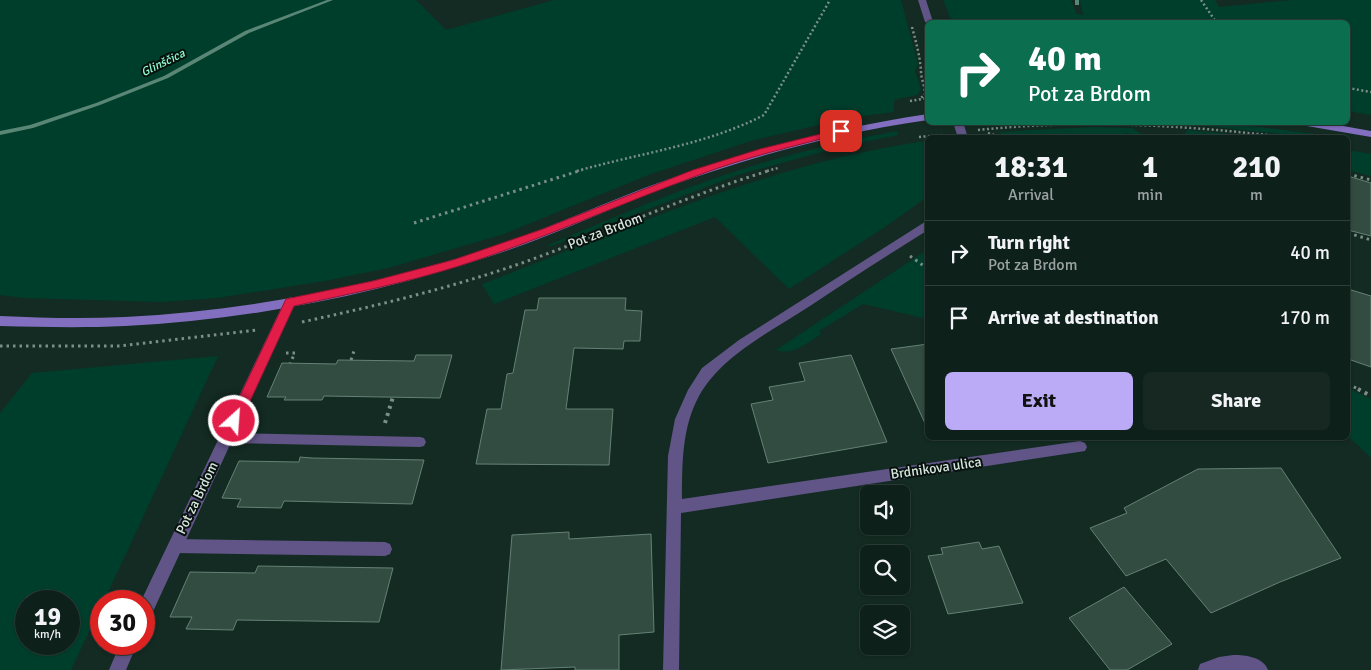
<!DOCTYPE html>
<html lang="en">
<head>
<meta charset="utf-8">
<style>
  :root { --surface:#0e201a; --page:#172823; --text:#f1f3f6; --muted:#9ba3a2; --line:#2e3e39; --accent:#bbaaf6 }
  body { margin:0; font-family:Signika,sans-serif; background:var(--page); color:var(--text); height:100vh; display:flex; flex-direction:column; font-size:19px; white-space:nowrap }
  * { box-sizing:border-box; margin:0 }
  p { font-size:16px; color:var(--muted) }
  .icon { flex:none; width:28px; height:28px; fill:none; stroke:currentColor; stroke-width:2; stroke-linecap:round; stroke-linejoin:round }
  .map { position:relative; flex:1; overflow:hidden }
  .details { position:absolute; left:925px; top:135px; width:425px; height:305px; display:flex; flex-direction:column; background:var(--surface); border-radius:8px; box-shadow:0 1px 4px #0004,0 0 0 1px var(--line) }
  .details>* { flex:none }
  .banner { position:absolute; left:925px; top:20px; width:425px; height:105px; border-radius:8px; box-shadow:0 1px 4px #0004,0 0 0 1px var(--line); background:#0b6e4f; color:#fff; overflow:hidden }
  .controls { position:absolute; left:860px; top:485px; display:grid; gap:10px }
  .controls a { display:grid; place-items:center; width:50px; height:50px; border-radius:8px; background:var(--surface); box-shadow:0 1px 4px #0004,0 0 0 1px var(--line); font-size:25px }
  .speed { position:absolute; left:15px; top:590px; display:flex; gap:10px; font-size:25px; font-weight:700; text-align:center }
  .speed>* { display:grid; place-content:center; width:65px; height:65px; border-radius:50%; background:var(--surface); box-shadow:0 1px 4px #0004,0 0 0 1px var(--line); line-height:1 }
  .speed small { font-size:12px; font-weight:400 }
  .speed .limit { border:8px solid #d22; background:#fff; color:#111 }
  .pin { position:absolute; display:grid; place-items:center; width:42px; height:42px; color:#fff; margin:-21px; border-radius:10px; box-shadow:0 2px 8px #0006 }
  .me { position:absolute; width:55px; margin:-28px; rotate:26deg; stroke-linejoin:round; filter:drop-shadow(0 0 4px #0008) }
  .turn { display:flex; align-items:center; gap:18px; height:105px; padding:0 20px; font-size:22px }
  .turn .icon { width:65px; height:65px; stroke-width:2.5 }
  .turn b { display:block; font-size:35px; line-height:42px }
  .eta { display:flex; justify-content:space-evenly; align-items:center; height:85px; text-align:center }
  .eta b { font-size:30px; font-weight:700; line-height:35px }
  .action { display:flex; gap:10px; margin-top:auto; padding:10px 20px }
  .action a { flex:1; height:58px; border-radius:8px; background:var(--accent); color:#111; font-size:20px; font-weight:700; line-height:58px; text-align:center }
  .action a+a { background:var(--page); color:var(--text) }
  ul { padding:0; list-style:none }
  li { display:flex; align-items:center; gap:15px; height:65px; padding:0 20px; border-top:1px solid var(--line) }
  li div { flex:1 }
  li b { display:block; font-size:19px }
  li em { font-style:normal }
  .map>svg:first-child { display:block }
  .green { fill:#003e2c; fill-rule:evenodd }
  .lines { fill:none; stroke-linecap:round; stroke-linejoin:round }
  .stream { fill:#598675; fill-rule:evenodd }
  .building { fill:#324c41; stroke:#658175 }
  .path-far2 { stroke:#7c8f87; stroke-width:2.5; stroke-dasharray:2 2.5; stroke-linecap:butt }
  .path-far1 { stroke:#7c8f87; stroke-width:3; stroke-dasharray:2.5 4; stroke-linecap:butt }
  .path { stroke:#7c8f87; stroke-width:4; stroke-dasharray:3 4.5; stroke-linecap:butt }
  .service { fill:#615587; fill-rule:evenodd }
  .minor { fill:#615587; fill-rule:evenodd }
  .secondary { fill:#836fbf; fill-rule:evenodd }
  .route { fill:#e11d48; stroke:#92132f }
  .labels { text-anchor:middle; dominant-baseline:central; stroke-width:4; stroke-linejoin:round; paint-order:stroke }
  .far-water-label { font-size:12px; font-style:italic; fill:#90fcd1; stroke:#07110d }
  .street-label { font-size:14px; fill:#d7e6df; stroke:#07110d }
</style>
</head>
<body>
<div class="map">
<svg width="1371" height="670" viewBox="0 0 1371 670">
  <rect width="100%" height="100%" fill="#132b22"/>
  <g class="green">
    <polygon points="0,0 416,0 446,30 554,0 901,0 918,64 915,71 921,90 917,95 898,99 894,101 894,112 849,118 754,140 651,174 504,234 388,268 325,281 217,298 161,302 25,298 0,295"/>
    <polygon points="943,0 1071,0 1077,14 1083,15 1080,0 1215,0 1219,7 1291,0 1371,0 1371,115 1348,111 1348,22 952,22"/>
    <polygon points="1189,122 1229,123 1340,137 1309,137 1186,124"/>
    <polygon points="1092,127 1132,128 1147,137 1142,137 1126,133 1124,138 1013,138 997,132"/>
    <polygon points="1187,130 1263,137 1230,137 1203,133 1201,137 1183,137"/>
    <path d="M 897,131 L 898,135 L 840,147 L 738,175 L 549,247 L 548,245 C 601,223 653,200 707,181 C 769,159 832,143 897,131 Z"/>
    <path d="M 925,141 L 928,142 L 927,197 L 885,227 L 789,289 L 715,217 L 494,304 L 482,284 C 626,229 771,163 925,141 Z"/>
    <polygon points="1348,150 1371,154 1371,176 1348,170"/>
    <path d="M 927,250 L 927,319 L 863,304 L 819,331 L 821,334 C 807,343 793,356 776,350 Z"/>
    <path d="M 218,356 L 104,601 L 101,601 L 101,606 L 71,670 L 0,670 L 0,413 L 32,373 ZM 26,601 L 69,601 L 69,644 L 26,644 Z"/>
    <polygon points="1348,388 1371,399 1371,458 1348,436"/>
  </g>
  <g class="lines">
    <g class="stream">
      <polygon points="327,0 333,0 249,33 168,78 100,105 33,128 0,135 0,131 30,125 96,103 164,76 245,31"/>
      <rect x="1075" y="0" width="4" height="5"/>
    </g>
  </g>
  <g class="building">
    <polygon points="1348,176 1371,183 1371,236 1348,230"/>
    <polygon points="1348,289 1371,296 1371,367 1348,359"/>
    <polygon points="539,298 626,298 625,310 642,311 640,341 624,341 623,349 574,348 566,409 613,409 609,465 476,464 487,409 501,409 507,374 513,373 525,310 537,310"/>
    <polygon points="928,344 928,430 891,349"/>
    <polygon points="416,355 452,355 440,398 324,396 322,400 284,400 286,397 267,397 282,363 336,364 338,360 414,361"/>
    <polygon points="851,355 887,442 768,463 751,404 773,400 769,387 805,381 799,363"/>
    <polygon points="300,457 312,458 424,460 412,504 284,501 281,508 237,507 241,499 222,498 239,461 299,462"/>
    <polygon points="1281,468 1341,558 1280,582 1211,613 1166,559 1126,576 1090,528 1127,513 1124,508 1198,469"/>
    <polygon points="569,532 569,539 651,534 654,632 619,635 619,670 575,670 575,667 501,670 512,535"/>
    <polygon points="979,542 982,549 999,546 1023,603 948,614 928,556 943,554 941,548"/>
    <polygon points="258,566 323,567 393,568 379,622 237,620 233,630 186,629 192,617 170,617 190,572 255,573"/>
    <polygon points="1124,587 1172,644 1127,670 1110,670 1069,618"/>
  </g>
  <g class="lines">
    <g class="path-far2">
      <polyline points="1201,0 1216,22"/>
      <path d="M 912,27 C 916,42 920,56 921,71 C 921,79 925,86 925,95 L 919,99"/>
      <polyline points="1348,88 1371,92"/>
      <polyline points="910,101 928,98"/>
      <path d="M 978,130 C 1084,119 1187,125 1292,138"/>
      <polyline points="988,133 1003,138"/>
      <polyline points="919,137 942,135"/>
      <polyline points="1208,138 1212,138"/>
      <path d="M 577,171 C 640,153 706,145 764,115 L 830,0"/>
      <polyline points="767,171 778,168"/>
    </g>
    <g class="path-far1">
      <polyline points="1348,174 1371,180"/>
      <polyline points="414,223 582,170"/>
      <polyline points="1348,233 1371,240"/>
      <polyline points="910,256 928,269"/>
      <path d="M 302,322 C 376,306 450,288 522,263 C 606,233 686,196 771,170"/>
      <polyline points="0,346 120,346 257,330"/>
      <polyline points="286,353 295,353 290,363"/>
      <polyline points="351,360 355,348"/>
      <polyline points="1348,384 1360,390"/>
    </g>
    <g class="path">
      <polyline points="1358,389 1371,396"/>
      <polyline points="385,423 393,397"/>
    </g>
    <g class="service">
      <polygon points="226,433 420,437 424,438 426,442 424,446 420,447 226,443 222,442 220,438 222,434"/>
      <polygon points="175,539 385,542 390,544 392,549 390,554 385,556 175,553 170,551 168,546 170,541"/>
    </g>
    <g class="minor">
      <polygon points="918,0 926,0 933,22 928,22 928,24 925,22"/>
      <polygon points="953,122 963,122 968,138 958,138"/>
      <path d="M 928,220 L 928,230 C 888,255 849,280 810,306 C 772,331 722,355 699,396 C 682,427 682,464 682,499 L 1080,441 L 1085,443 L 1087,447 L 1085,451 L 681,513 L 679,670 L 663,670 L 668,456 L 675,419 L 688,390 L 702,368 L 739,340 Z"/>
      <polygon points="290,297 296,302 150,618 144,620 144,601 141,601 284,302"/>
      <polygon points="120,644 137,644 126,670 109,670"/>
      <path d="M 1233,655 C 1246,655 1263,657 1268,670 L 1198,670 L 1200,664 L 1219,657 Z"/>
    </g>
    <g class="secondary">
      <path d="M 928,114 L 928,120 C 838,133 752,156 667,187 C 610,208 555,235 497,254 C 377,294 252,320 125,326 C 83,328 42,327 0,326 L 0,316 C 42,318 83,319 125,317 C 248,311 370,286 488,249 C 545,230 601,204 658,183 C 746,151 835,128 928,114 Z"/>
      <polygon points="1297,122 1321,122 1371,131 1371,137 1301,125"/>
    </g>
  </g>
  <path class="route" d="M 841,129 L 844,129 L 844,133 C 795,146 746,157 699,175 C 619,204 541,240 459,266 C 405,283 349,294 294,306 L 239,425 L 234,426 L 230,425 L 228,421 L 286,299 L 373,281 L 453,260 L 543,229 L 693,170 L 760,149 Z"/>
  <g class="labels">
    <g class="far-water-label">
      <text transform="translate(163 63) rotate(-26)">Glinščica</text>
    </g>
    <g class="street-label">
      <text transform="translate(605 231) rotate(-21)">Pot za Brdom</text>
      <text transform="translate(936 468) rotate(-8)">Brdnikova ulica</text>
      <text transform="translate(197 498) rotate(-64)">Pot za Brdom</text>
    </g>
  </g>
</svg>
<div class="controls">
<a><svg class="icon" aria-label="sound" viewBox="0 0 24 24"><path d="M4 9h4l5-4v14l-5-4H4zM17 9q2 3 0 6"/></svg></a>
<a><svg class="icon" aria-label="search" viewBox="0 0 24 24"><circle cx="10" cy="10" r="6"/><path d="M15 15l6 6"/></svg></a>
<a><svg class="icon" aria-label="layers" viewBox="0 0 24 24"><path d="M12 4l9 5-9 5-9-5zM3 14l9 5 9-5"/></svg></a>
</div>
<div class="speed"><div>19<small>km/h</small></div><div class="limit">30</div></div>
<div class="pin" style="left:841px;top:131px;background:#d93025"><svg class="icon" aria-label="arrive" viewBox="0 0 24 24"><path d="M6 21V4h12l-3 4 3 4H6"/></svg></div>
<svg class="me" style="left:234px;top:421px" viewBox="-20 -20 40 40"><circle r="17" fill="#e11d48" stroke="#fff" stroke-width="3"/><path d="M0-11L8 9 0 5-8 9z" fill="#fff"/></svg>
<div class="banner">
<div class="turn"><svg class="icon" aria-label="right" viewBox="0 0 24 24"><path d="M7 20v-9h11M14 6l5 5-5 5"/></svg><div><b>40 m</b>Pot za Brdom</div></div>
</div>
<section class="details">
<div class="eta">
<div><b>18:31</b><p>Arrival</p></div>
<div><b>1</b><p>min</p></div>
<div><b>210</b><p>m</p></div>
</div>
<ul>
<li><svg class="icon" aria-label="right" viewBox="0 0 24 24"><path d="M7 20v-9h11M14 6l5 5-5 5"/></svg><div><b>Turn right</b><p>Pot za Brdom</p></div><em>40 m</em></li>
<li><svg class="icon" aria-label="arrive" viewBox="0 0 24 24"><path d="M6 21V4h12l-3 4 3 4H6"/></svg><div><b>Arrive at destination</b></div><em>170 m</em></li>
</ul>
<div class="action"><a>Exit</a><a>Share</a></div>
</section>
</div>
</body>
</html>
